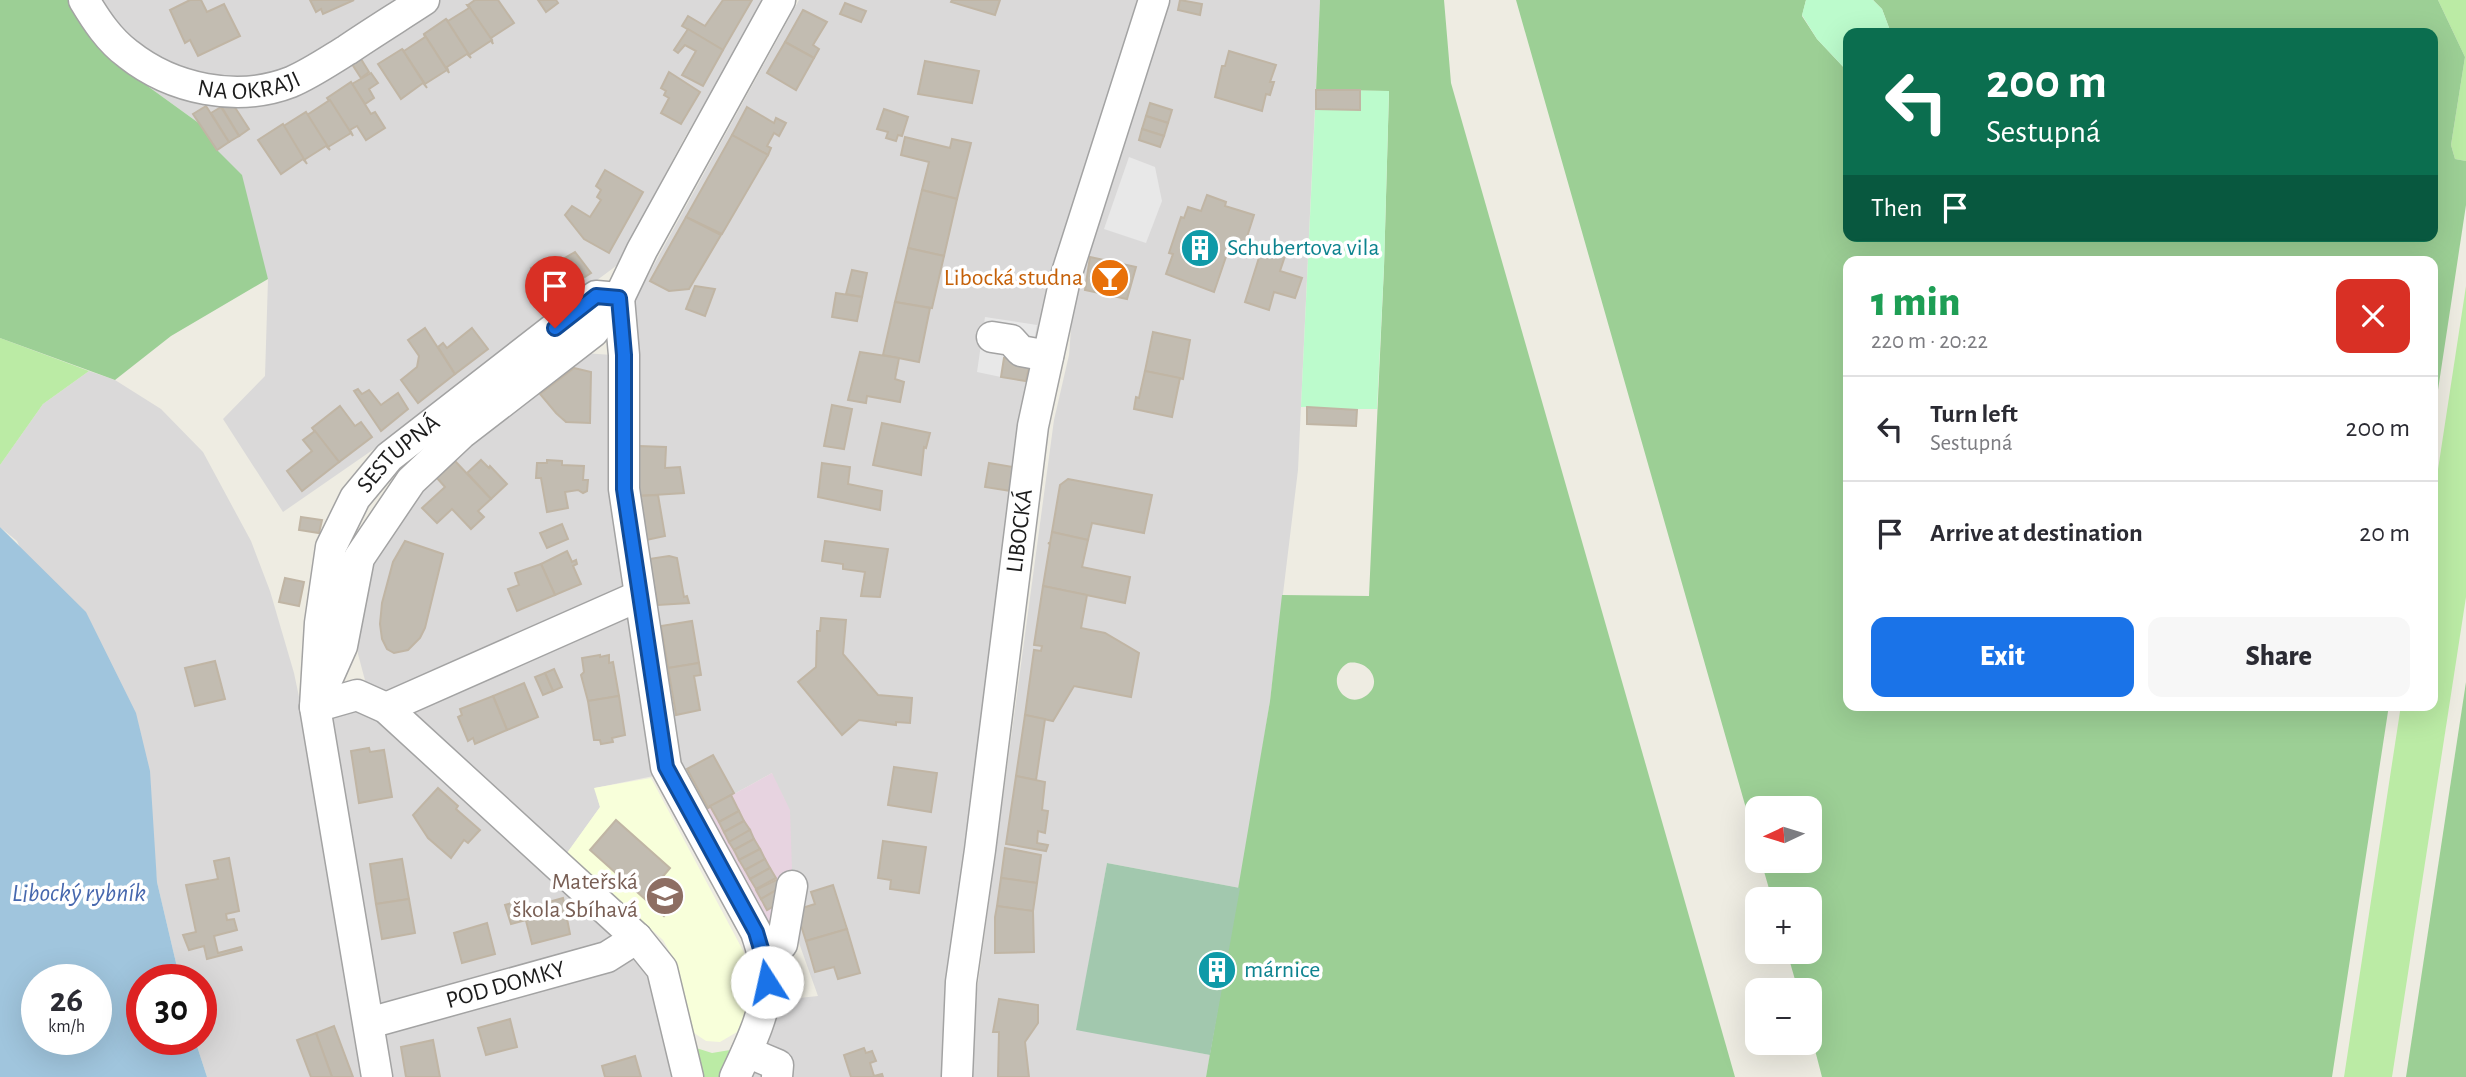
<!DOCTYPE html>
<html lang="en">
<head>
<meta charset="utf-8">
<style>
  :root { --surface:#fff; --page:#f7f7f7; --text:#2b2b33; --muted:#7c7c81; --line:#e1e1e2; --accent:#1a73e8 }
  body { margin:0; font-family:"Alegreya Sans",sans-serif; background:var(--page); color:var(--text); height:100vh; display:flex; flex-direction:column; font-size:26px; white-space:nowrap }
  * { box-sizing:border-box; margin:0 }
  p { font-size:23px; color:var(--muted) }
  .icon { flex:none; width:38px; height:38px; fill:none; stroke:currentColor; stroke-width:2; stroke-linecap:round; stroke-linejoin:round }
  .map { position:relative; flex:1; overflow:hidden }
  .side { position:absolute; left:1843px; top:256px; width:595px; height:455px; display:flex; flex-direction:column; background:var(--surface); border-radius:14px; box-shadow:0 7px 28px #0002 }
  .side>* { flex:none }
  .hud { position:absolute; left:1843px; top:28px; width:595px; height:214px; border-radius:14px; box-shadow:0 7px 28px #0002; background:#0b6e4f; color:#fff; overflow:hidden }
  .needle { width:46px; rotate:266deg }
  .buttons { position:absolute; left:1745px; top:796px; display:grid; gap:14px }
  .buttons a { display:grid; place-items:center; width:77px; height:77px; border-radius:14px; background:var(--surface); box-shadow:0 7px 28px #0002; font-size:35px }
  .speed { position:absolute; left:21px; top:964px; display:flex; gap:14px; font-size:35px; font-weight:700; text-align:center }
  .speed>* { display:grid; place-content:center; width:91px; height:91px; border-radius:50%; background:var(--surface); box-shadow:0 7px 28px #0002; line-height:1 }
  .speed small { font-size:18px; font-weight:400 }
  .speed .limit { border:10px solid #d22; background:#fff; color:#111 }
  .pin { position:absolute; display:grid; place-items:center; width:60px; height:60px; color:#fff; margin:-72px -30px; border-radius:50% 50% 50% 0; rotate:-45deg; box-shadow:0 0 7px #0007 }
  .pin .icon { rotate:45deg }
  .me { position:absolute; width:77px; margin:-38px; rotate:350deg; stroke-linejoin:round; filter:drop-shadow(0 0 5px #0008) }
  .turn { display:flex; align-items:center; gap:24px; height:147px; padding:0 28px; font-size:32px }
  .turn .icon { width:91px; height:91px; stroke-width:2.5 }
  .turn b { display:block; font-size:49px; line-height:60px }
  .then { display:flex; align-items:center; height:66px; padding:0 28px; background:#0003; gap:14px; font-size:26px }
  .round { display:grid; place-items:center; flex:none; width:74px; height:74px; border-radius:14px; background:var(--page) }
  .headline { display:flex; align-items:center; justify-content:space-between; height:119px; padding:0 28px }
  h1 { font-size:42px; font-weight:800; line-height:52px; color:#1e9e55 }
  .primary-button { display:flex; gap:14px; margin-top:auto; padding:14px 28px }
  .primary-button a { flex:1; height:80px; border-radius:14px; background:var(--accent); color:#fff; font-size:28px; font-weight:800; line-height:80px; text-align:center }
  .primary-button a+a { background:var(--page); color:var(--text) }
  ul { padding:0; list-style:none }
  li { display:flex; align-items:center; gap:21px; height:105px; padding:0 28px; border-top:2px solid var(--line) }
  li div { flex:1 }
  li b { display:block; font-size:26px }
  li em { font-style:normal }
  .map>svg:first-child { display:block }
  .residential { fill:#dad9d9 }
  .industrial { fill:#e7d3e0 }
  .education { fill:#f8ffda }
  .grass { fill:#bbeba5 }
  .forest { fill:#9ccf95; fill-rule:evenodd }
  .cemetery { fill:#a2c8ae }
  .park { fill:#bcfbcc }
  .parking { fill:#e8e8e8 }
  .water { fill:#a0c5dd; fill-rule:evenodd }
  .building { fill:#c2bcb1; stroke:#c0b5a4; stroke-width:2 }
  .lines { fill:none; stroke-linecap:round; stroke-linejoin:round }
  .minor-casing { stroke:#a3a3a3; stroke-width:33 }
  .minor { stroke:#fff; stroke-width:30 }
  .route-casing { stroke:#114b97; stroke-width:18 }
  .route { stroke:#1a73e8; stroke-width:12 }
  .labels { text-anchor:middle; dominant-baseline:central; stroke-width:7; stroke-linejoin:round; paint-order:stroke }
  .street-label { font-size:24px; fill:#1c1c1c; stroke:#fff }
  .culture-label { font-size:24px; fill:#0d838f; stroke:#fff; text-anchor:start }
  .food-label { font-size:24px; fill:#c56008; stroke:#fff; text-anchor:end }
  .education-label { font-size:24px; fill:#785e54; stroke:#fff; text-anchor:end }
  .water-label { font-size:26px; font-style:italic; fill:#4768ae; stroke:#fff }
</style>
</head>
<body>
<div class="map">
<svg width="2466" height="1077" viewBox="0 0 2466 1077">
  <rect width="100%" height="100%" fill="#eeece2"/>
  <g class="residential">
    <polygon points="68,0 765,0 684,139 616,266 461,381 387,440 283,512 223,419 265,376 268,279 217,150 200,124 124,69 99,47"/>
    <polygon points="799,0 1146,0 1057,282 949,1077 742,1077 771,1001 818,996 794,929 772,773 703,811 678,771 595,788 600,807 567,853 559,859 366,684 358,654 359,608 371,558 415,491 584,353 612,355 633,303"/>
    <polygon points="1165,0 1320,0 1298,470 1270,701 1240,888 1107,863 1077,1029 1210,1055 1206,1077 971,1077 975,1005 1054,420 1069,355 1074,290"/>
    <polygon points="89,371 115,380 161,409 203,452 251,541 270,591 294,673 303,716 357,704 636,951 654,986 677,1077 207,1077 195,1040 201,1040 201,980 180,980 157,882 153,842 17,541 0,527 0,465 43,404"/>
  </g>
  <polygon class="industrial" points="772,773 790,810 794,929 777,959 703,811"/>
  <polygon class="education" points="651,778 747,958 752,986 749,1008 737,1032 720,1042 706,1041 694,1033 690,1027 673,958 663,940 567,853 600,807 594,788"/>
  <g class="grass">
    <polygon points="2438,0 2466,0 2466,161 2455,159 2451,145 2465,57"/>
    <polygon points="2466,286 2466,597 2392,1077 2344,1077 2401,705 2432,705 2433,502"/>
    <polygon points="0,338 89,371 43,404 0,465"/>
    <polygon points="693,1047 712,1053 730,1050 719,1077 699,1077"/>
  </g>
  <g class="forest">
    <polygon points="0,0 68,0 99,47 124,69 200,124 217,150 242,175 268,279 171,336 115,380 0,338"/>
    <path d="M 1320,0 L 1444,0 L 1451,83 L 1735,1077 L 1206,1077 L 1270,701 L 1282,595 L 1369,596 L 1384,267 L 1389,91 L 1316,90 ZM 1348,663 C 1370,659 1385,685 1364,697 C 1343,709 1324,677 1348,663 Z"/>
    <polygon points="1516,0 1806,0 1802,16 1817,39 1848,72 1848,236 2432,236 2432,33 1891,33 1882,9 1873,0 2438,0 2465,57 2451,145 2455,159 2466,161 2466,205 2433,423 2432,261 1848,261 1848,705 2389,705 2332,1077 1822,1077 1810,1031 1810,990 1798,990 1787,952 1810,952 1810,900 1772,899 1761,861 1810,861 1810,808 1757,808 1757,847"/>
    <polygon points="2466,682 2466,1077 2406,1077"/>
  </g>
  <polygon class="cemetery" points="1107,863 1240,888 1210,1055 1076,1030"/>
  <g class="park">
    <polygon points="1806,0 1873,0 1882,9 1891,33 1848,33 1848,72 1817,39 1802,15"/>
    <polygon points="1316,90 1389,91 1384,267 1377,409 1356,409 1356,425 1307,407 1301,407"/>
  </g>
  <g class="parking">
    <polygon points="1129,157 1155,167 1162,201 1146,243 1104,229"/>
    <polygon points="985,317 1037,325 1030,362 1005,358 1001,377 977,372"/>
  </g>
  <path class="water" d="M 0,527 L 86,612 L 136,713 L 150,771 L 157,882 L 180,980 L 142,980 L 142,1040 L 195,1040 L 207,1077 L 0,1077 ZM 37,980 L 96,980 L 96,1040 L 37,1040 Z"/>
  <g class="building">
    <polygon points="190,0 201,0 207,12 224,4 240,36 198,56 190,40 185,43 170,10"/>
    <polygon points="310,0 354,0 323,14 321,9 316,12"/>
    <polygon points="475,0 498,0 514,23 491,38 493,44 468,5"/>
    <polygon points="538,0 556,0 558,3 546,12"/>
    <polygon points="723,0 752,0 723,50 682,26 688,16 705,26"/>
    <polygon points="952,0 1000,0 995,15 951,2"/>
    <polygon points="1180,0 1202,4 1200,15 1178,10"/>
    <polygon points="845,3 866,11 861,22 840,14"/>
    <polygon points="467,5 468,5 492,40 469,55 446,19 448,21 469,8"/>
    <polygon points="803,10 827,22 813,45 819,49 814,58 785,42"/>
    <polygon points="446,19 471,58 467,54 447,67 449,73 424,34"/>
    <polygon points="688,29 723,50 703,86 682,75 696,51 685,45 678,53 674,50"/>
    <polygon points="424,34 447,70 425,84 402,49 404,51 425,37"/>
    <polygon points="785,42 814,58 796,90 767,73"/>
    <polygon points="402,49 427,88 423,83 401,99 378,64"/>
    <polygon points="1229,51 1276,65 1270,82 1274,82 1270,95 1266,94 1262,111 1215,97 1222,66 1225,66"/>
    <polygon points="361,59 369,72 361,78 352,64"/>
    <polygon points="925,61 979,71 972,103 918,94"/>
    <polygon points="669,72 700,92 681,124 661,113 669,98 664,95 666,91 661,88"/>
    <polygon points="371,73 378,83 369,89 374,98 365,104 352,84"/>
    <polygon points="351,82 371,114 375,112 385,128 366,140 357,126 350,130 353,136 327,98"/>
    <polygon points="1316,90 1360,90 1360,110 1316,109"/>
    <polygon points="330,100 351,133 328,147 307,115"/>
    <polygon points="1150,103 1172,110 1168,123 1146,116"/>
    <polygon points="206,106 229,142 217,150 193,114"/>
    <polygon points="221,106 234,106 249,129 239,136"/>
    <polygon points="221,107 239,136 229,142 211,113"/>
    <polygon points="747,107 774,123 776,118 786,123 779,136 774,133 767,146 771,148 768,155 732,135"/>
    <polygon points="884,109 908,117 902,136 898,135 896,141 886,138 888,132 877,129"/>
    <polygon points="306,112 330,150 326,146 304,160 282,127"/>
    <polygon points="1146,116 1168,123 1164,136 1142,129"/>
    <polygon points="283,124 307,164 303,159 281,174 258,140"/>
    <polygon points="1142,129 1164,136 1160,147 1139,140"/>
    <polygon points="732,135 768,155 722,234 686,217"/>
    <polygon points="905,137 950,148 952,139 971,143 957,199 922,190 929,162 901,155"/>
    <polygon points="605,170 643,192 609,253 584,239 565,215 572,206 590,217 601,200 597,197 601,190 596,186"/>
    <polygon points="922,190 957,199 944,256 908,248"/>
    <polygon points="1207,195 1226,202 1225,206 1254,215 1245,243 1232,239 1214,292 1166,274 1173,254 1169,253 1181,217 1184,218 1188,207 1201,211"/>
    <polygon points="686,217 721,235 689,289 669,291 650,281"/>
    <polygon points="1263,245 1286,253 1280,271 1302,278 1295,298 1274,292 1269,310 1245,302"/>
    <polygon points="908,248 944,256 932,308 895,302"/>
    <polygon points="575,252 591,273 550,299 531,268 547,259 551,266"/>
    <polygon points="1090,257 1136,267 1127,299 1085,290"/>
    <polygon points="852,270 867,273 862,297 846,294"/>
    <polygon points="695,286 715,289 705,316 686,309"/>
    <polygon points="836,293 862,297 857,321 832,317"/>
    <polygon points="895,302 930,308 919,362 883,355"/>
    <polygon points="425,328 455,374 418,403 401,380 417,367 419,356 408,340"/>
    <polygon points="472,328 488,349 455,374 438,347 443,343 447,348"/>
    <polygon points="1153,332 1190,340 1183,379 1145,371"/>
    <polygon points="860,352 899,358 895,379 904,382 900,402 867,396 866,403 848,400"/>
    <polygon points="1004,358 1030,362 1026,381 1001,377"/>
    <polygon points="574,368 591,372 590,423 566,422 556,413 540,394"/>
    <polygon points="1145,371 1180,378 1172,417 1134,409 1136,397 1139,398"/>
    <polygon points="358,389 362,394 369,390 381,405 398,393 408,409 381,431 354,391"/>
    <polygon points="832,405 852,409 844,449 824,446"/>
    <polygon points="340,406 355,426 361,422 372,437 339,462 312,428"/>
    <polygon points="1307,407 1357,410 1356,426 1307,424"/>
    <polygon points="882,423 930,433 926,448 924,447 921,475 873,465"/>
    <polygon points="315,431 339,462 302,491 287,471 312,451 303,440"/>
    <polygon points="639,446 666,447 665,468 680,467 684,493 638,496"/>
    <polygon points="481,460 489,468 490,466 507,484 491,499 467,473"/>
    <polygon points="547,460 562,461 562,465 584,466 583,480 588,480 587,491 583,493 578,490 565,492 568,508 547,512 541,478 536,478 537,463 547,463"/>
    <polygon points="455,461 491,499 478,511 484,517 471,529 452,509 437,523 422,508 445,487 437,478"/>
    <polygon points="822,463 850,467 848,484 882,491 880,510 818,497"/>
    <polygon points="989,463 1013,467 1011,491 985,487"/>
    <polygon points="1068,479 1152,495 1144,533 1092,523 1088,540 1052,532 1060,485"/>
    <polygon points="658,495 665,536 646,540 638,496"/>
    <polygon points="301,517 322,520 319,533 299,530"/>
    <polygon points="562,524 568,539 547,548 540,533"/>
    <polygon points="1052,532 1088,540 1082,567 1130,577 1125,603 1043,586 1050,544 1048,543 1050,543"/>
    <polygon points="405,541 443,554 425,628 420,638 408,650 394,653 387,649 382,639 380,624 382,603 393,562"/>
    <polygon points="825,541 888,549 880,597 861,596 865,572 843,569 843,564 822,561"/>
    <polygon points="567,551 572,562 576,560 577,564 573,566 581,584 555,595 541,564"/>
    <polygon points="669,556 677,558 684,597 687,596 689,603 658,605 649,559"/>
    <polygon points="541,564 555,595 517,611 508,589 519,585 515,573"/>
    <polygon points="285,578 304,582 299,606 279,602"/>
    <polygon points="1043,586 1087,595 1081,628 1105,633 1139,653 1131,697 1074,686 1053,721 1025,715 1034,650 1041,651 1042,646 1034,645"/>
    <polygon points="821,618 846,620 843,654 878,695 912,698 910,723 896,722 896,725 859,720 842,735 798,682 816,667 817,631 820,631"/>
    <polygon points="692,621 699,663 668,668 661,626"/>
    <polygon points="600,655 600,657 609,655 609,663 613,662 619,696 588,701 581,675 584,672 582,658"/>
    <polygon points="215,661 225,699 195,706 185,668"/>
    <polygon points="699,663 701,675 694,676 700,710 676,715 668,668"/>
    <polygon points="554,669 562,687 553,691 545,673"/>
    <polygon points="545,673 553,691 543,695 535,677"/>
    <polygon points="524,683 538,717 507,730 493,696"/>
    <polygon points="493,696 507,730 475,744 473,738 468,741 458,717 462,715 460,709"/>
    <polygon points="619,696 625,735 612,738 613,742 601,744 600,740 594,740 588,701"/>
    <polygon points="1025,715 1045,719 1036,780 1016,776"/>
    <polygon points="369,748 370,752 384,750 392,797 359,803 351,751"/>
    <polygon points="713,755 734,793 708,808 687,769"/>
    <polygon points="894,767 937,773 931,812 888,805"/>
    <polygon points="1016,776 1045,782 1042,810 1048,811 1045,833 1038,831 1037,843 1048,845 1046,851 1006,844"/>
    <polygon points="438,788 458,806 456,809 480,830 468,843 464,840 451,858 428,838 413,815"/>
    <polygon points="731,795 739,811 719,822 710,806"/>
    <polygon points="739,811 744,821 724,832 719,822"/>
    <polygon points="616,820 670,868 654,887 674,905 664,916 590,850"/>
    <polygon points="744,821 750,830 729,842 724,832"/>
    <polygon points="750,830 754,839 734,850 729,842"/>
    <polygon points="754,839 760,849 739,860 734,850"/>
    <polygon points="883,841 926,847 919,893 890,889 891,880 878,878"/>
    <polygon points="1005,848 1041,855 1037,883 1001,878"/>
    <polygon points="760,849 765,859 745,870 739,860"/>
    <polygon points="229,858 239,911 226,914 227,920 234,919 237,930 214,936 218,953 241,947 242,950 207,959 204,946 189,950 183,935 196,932 186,885 218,879 214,861"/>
    <polygon points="402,859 409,899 376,904 370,864"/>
    <polygon points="765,859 770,868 750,879 745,870"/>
    <polygon points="770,868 776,878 756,889 750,879"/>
    <polygon points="1001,878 1037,883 1033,911 997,906"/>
    <polygon points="776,880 780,888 761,899 756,890"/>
    <polygon points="833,885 847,929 806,941 796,910 815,904 811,892"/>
    <polygon points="780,888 786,899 767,910 761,899"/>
    <polygon points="563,898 570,934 532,944 523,909"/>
    <polygon points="409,899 415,933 382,939 376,904"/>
    <polygon points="521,900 526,920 511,924 505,905"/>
    <polygon points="997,906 1033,911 1034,952 995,953 995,917"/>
    <polygon points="487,923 495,954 462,963 454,933"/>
    <polygon points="847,929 860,973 838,979 834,967 815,972 806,941"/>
    <polygon points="1212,961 1226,963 1223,980 1209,977"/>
    <polygon points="999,999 1038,1005 1038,1023 1025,1042 1029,1077 998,1077 999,1032 993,1032"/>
    <polygon points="510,1019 517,1047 486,1055 478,1028"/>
    <polygon points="334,1026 353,1077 332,1077 316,1033"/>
    <polygon points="316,1033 332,1077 311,1077 297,1040"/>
    <polygon points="433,1040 440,1077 406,1077 401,1047"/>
    <polygon points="864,1048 866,1053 872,1051 876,1061 870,1063 874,1076 882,1074 883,1077 851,1077 844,1055"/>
    <polygon points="635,1056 641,1077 605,1077 602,1066"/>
  </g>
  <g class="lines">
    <g class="minor-casing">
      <g id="minor">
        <path id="s1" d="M 84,0 C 96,20 109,40 128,54 C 172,89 237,103 291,82 C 310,74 329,61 347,50 C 372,33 398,17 424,0"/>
        <path d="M 619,298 L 624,355 L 624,489 L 666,767 L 756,932 C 761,948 767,964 767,981 C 767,1011 747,1051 735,1077"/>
        <polyline points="992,337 1011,340 1021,351 1048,356"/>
        <polyline points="322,691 342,646 359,558 411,481 461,434 593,332 619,298 642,250 780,0"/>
        <polyline points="315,707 357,695 386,708 637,938 662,969 688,1077"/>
        <polyline points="386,708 639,596"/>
        <polyline points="764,959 782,944 792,886"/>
        <path id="s2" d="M 369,1023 L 607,957 L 637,938"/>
        <polyline points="747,1052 778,1065 777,1077"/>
        <path id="s3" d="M 377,1077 L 315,707 L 320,623 L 331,547 L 355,498 L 389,457 L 596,296 L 619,298"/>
        <path id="s4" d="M 957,1077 L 961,982 L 980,850 L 1033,426 L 1065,279 L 1154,0"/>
      </g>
    </g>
    <use href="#minor" class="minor"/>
  </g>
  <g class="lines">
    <g class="route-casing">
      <polyline id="route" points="555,328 596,296 619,298 624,355 624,489 666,767 756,932 764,959 767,982"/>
    </g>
    <use href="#route" class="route"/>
  </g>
  <defs>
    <g id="building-disc" transform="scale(2.0125)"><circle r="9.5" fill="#0f9aa8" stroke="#fff"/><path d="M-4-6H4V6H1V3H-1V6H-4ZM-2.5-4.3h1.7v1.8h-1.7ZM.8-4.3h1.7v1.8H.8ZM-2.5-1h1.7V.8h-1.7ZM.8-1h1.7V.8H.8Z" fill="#fff"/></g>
    <g id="bar-disc" transform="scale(2.0125)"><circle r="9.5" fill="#e8710a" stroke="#fff"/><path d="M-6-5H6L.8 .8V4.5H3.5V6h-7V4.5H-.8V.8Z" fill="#fff"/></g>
    <g id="school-disc" transform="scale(2.0125)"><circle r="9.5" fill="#8d6e63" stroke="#fff"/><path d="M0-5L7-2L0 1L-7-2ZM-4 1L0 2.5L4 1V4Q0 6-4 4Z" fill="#fff"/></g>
  </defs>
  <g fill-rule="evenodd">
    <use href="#building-disc" x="1200" y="248"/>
    <use href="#bar-disc" x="1110" y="278"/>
    <use href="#school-disc" x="665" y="896"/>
    <use href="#building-disc" x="1217" y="970"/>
  </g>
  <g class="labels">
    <g class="street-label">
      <text stroke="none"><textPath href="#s1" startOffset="200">NA OKRAJI</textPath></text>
      <text stroke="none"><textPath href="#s3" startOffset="653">SESTUPNÁ</textPath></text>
      <text stroke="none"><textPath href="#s4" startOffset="550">LIBOCKÁ</textPath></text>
      <text stroke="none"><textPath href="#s2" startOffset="142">POD DOMKY</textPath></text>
    </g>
    <g class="culture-label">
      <text x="1227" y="248">Schubertova vila</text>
      <text x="1244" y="970">márnice</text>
    </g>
    <g class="food-label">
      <text x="1083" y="278">Libocká studna</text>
    </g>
    <g class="education-label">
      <text x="638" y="882">Mateřská<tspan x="638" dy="28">škola Sbíhavá</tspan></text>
    </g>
    <g class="water-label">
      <text x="79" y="893">Libocký rybník</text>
    </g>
  </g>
</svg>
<div class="buttons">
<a><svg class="needle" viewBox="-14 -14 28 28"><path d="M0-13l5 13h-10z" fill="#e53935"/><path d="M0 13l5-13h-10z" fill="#7c7c81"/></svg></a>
<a>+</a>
<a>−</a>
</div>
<div class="speed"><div>26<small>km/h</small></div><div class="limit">30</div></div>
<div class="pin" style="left:555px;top:328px;background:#d93025"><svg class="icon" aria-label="arrive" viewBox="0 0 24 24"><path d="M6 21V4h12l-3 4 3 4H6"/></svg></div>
<svg class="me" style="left:767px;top:982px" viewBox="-20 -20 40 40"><circle r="19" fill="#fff"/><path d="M0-13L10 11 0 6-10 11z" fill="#1a73e8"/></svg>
<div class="hud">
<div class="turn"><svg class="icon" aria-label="left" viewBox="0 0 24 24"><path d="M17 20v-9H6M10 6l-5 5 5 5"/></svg><div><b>200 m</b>Sestupná</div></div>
<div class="then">Then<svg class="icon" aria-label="arrive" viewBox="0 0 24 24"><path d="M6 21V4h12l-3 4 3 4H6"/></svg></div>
</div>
<section class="side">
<div class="headline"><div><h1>1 min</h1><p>220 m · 20:22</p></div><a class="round" style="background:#d93025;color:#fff"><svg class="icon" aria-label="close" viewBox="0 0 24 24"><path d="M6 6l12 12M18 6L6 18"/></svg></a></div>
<ul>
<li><svg class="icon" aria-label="left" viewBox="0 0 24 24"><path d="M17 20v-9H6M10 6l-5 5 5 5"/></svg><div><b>Turn left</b><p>Sestupná</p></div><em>200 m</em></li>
<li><svg class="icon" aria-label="arrive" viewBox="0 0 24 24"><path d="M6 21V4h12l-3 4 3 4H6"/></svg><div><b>Arrive at destination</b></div><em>20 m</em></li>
</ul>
<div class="primary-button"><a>Exit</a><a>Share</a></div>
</section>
</div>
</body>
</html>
